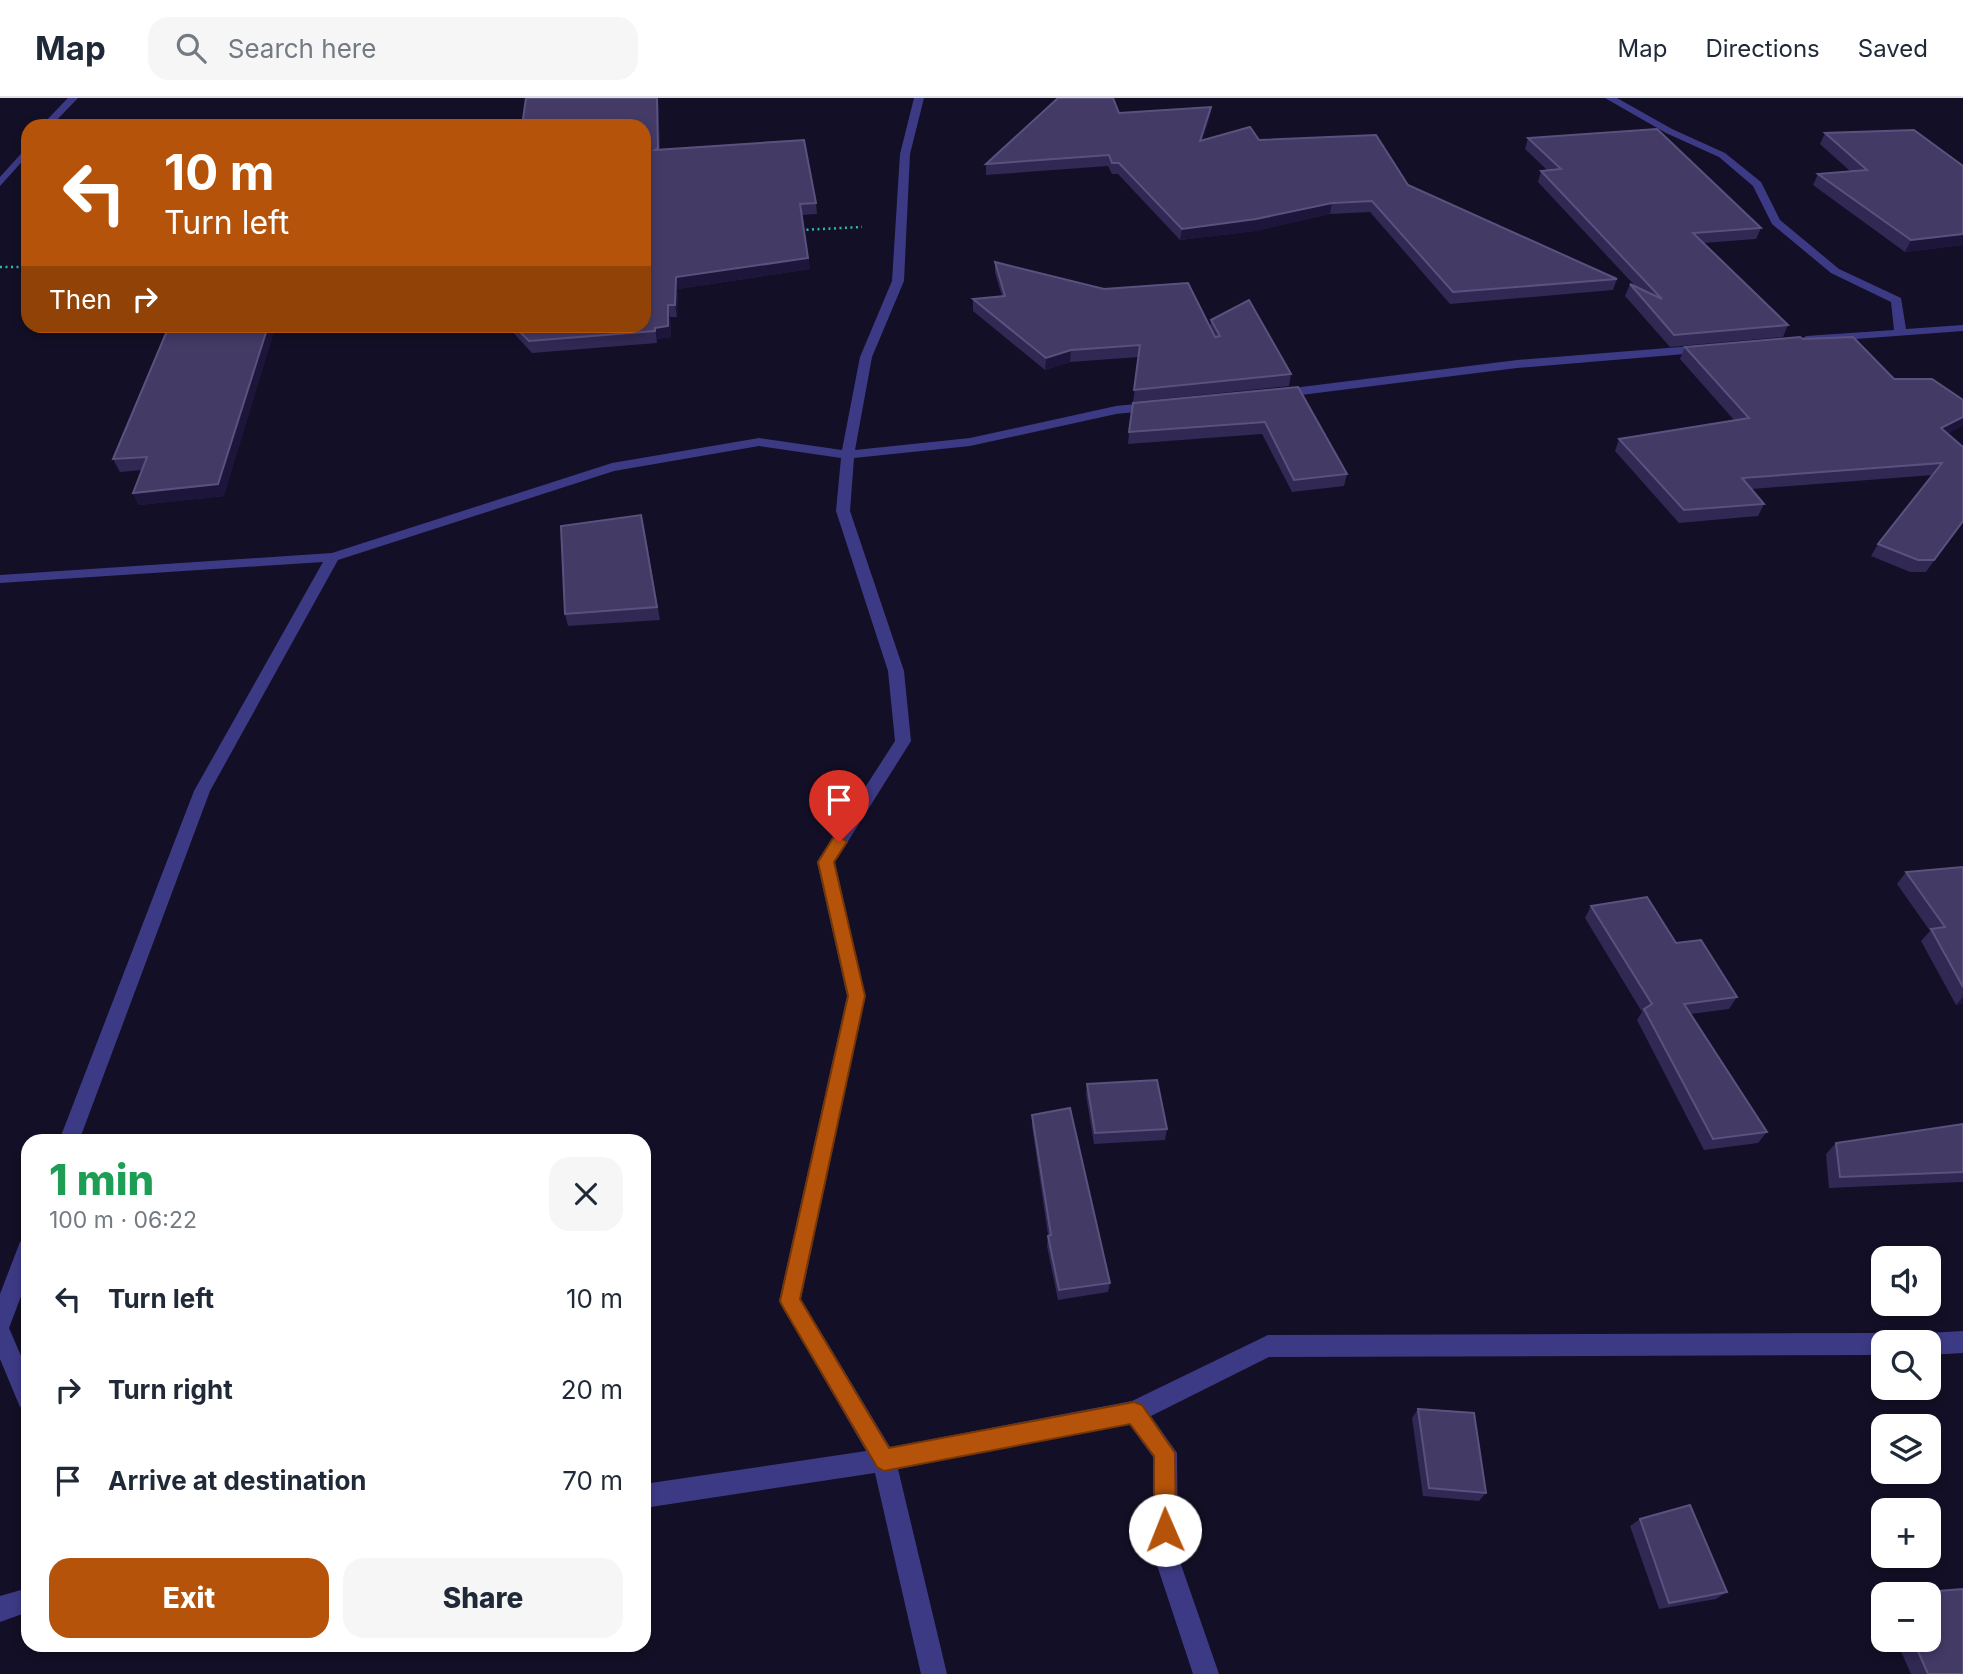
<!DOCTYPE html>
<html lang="en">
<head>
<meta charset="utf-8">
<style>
  :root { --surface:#fff; --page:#f6f6f7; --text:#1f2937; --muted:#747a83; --line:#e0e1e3; --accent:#b45309 }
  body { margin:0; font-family:Inter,sans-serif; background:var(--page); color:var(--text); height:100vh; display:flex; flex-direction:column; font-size:26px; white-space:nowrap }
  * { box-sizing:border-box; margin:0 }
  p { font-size:23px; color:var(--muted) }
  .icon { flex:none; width:38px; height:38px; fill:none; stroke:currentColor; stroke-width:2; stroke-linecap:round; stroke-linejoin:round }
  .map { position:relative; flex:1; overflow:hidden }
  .side { position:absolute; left:21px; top:1036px; width:630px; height:518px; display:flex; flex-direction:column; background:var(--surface); border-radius:21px; box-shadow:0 4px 10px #0003 }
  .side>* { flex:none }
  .banner { position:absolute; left:21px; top:21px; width:630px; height:214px; border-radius:21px; box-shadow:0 4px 10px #0003; background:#b45309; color:#fff; overflow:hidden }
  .buttons { position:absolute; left:1871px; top:1148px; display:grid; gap:14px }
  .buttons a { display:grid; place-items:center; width:70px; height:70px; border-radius:14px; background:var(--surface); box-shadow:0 4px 10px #0003; font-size:35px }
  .pin { position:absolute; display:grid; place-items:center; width:60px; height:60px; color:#fff; margin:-72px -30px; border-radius:50% 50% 50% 0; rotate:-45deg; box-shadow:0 0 7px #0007 }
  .pin .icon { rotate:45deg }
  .me { position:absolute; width:77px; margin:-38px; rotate:359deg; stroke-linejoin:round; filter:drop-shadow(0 0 5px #0008) }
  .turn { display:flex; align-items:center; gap:24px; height:147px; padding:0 28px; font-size:32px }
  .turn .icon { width:91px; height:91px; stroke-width:2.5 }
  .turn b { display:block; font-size:49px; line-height:60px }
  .then { display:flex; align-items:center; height:66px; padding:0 28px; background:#0003; gap:14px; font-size:26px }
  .round { display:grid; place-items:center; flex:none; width:74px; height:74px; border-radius:21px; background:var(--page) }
  .headline { display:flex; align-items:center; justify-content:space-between; height:119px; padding:0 28px }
  h1 { font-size:42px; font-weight:800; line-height:52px; color:#1e9e55 }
  .button { display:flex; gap:14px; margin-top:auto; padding:14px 28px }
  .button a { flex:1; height:80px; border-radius:21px; background:var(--accent); color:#fff; font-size:28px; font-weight:800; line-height:80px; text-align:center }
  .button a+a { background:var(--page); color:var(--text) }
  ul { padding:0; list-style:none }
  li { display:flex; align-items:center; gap:21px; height:91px; padding:0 28px }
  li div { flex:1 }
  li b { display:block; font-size:26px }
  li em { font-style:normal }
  header { display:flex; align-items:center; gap:42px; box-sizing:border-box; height:98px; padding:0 35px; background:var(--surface); border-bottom:2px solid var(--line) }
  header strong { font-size:33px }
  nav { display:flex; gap:38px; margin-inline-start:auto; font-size:24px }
  .search { width:490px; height:63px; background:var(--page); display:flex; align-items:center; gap:18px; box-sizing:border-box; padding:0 24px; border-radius:21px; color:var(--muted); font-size:26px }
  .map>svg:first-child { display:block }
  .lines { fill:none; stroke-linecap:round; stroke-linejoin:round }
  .path { stroke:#2fb8b0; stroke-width:2.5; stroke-dasharray:2 3.5; stroke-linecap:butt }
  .street { fill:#3d3a85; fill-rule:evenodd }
  .wall { fill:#312854 }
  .shaded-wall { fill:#1d163a }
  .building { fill:#433a66; stroke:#5a527e; stroke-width:2 }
  .route { fill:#b45309; stroke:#753606; stroke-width:2 }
</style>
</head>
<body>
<header>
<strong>Map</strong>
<div class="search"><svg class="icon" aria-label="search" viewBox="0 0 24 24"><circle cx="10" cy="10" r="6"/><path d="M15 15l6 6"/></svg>Search here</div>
<nav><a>Map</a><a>Directions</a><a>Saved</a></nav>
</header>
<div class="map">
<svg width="1963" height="1576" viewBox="0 0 1963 1576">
  <rect width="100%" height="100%" fill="#130f26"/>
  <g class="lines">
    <g class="path">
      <polyline points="801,132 862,129"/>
      <polyline points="0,169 28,169"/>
    </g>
    <g class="street">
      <polygon points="68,0 78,0 51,28 41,28"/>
      <polygon points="914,0 924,0 910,56 904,183 872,259 855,352 970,340 1116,308 1155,304 1161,308 1155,312 1116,316 970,348 854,360 850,413 904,573 911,643 835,764 865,898 801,1201 890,1349 1132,1303 1268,1237 1883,1235 1891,1238 1893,1244 1883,1244 1883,1257 1269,1259 1151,1318 1177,1355 1178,1458 1219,1576 1193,1576 1154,1458 1153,1359 1129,1326 898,1371 947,1576 921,1576 875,1375 644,1410 644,1386 866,1353 779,1203 847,898 817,764 895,643 888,573 836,413 841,360 759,348 614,373 338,462 210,693 79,1043 59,1043 194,693 323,464 0,485 0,477 332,455 612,365 759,340 842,352 860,259 892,183 900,56"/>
      <polygon points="1605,0 1617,0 1672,31 1725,55 1761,84 1780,122 1839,171 1901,200 1906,231 1963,227 1963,233 1802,245 1800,242 1806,238 1894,232 1891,204 1831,175 1772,126 1753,88 1719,59 1666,35"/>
      <polygon points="28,48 28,57 0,88 0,79"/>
      <polygon points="1705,247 1711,251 1709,254 1517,270 1277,300 1271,296 1277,292 1517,262"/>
      <polygon points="28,1141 28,1180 9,1230 28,1274 28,1312 20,1309 0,1261 0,1196 20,1144"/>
      <polygon points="1963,1233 1963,1255 1928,1257 1928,1244 1918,1244 1920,1238 1928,1235"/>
      <polygon points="28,1490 28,1514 0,1524 0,1498"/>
    </g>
  </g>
  <g class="wall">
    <polygon points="526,0 658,0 660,52 816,105 817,116 801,117 810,171 678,191 677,219 670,219 671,239 657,241 657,245 532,255 507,228 644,228"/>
    <polygon points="1211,9 1210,19 1202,43 1259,42 1408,87 1617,181 1613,192 1450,206 1370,114 1330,116 1255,133 1180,142 1118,76 1112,76 1108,68 986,77 986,66 1119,15"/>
    <polygon points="1825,35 1963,68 1963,147 1905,154 1813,87 1818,76 1850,73 1820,46"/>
    <polygon points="1528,40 1761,130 1756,141 1703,145 1788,227 1783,239 1670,249 1625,198 1630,186 1636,189 1538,84 1541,73 1547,72 1525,51"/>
    <polygon points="995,164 1210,229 1211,222 1291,276 1289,288 1133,304 1139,259 1070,264 1045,272 973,213 973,201 1002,198 995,175"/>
    <polygon points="169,228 224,398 139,407 133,395 142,372 120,374 113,361"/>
    <polygon points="1803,241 1948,336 1963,424 1926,474 1910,474 1871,458 1878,446 1933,377 1752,391 1764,406 1758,418 1679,425 1615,353 1619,341 1734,322 1680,261 1685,249"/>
    <polygon points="1298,289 1347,376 1344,388 1292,394 1262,336 1128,346 1129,334"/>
    <polygon points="644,429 660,522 568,528 565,516"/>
    <polygon points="1963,769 1963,905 1956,907 1921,843 1930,833 1897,786 1906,774"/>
    <polygon points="1591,808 1676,845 1737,899 1729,911 1691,916 1767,1034 1758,1045 1704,1052 1637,922 1642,914 1585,820"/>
    <polygon points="1087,986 1167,1031 1165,1042 1094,1046 1086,997"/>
    <polygon points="1032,1017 1110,1185 1108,1194 1058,1202 1047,1148 1048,1137 1032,1028"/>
    <polygon points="1963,1026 1963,1084 1829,1090 1826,1056 1836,1045"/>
    <polygon points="1418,1311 1486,1395 1479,1403 1423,1398 1412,1320"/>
    <polygon points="1640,1421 1727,1494 1716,1501 1659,1511 1630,1428"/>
    <polygon points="1883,1502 1883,1512 1880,1504"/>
    <polygon points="1896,1542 1928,1542 1963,1576 1911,1576"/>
  </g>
  <g class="shaded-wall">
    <polygon points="657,0 658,0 660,61 655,52"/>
    <polygon points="1211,9 1210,19 1199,54 1200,43"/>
    <polygon points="1332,105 1330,116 1255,133 1180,142 1182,131"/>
    <polygon points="1963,136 1963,147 1905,154 1911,142"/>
    <polygon points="808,160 810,171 678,191 677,219 675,207 676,179"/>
    <polygon points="668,207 670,219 671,239 657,241 657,245 655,230"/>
    <polygon points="268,228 276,228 224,398 139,407 133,395"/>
    <polygon points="1071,252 1070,264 1045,272 1046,260"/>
    <polygon points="1963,319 1963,328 1934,343 1941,330"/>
    <polygon points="1963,423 1963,424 1926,474 1934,462"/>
    <polygon points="1963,899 1963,905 1956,907"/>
  </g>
  <g class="building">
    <polygon points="526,0 657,0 658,50 655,52 804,42 816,105 800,106 808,160 676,179 675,207 668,207 668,228 655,230 655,233 529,243 514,228 644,228 644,28 522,28"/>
    <polygon points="1058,0 1113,0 1119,15 1211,9 1200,43 1250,29 1259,42 1376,37 1408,87 1617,181 1453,194 1372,103 1332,105 1256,121 1182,131 1119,65 1112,65 1109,57 986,66"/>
    <polygon points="1657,31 1761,130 1693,135 1788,227 1674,237 1630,186 1662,201 1541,73 1561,71 1528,40"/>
    <polygon points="1914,32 1963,68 1963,136 1911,142 1818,76 1867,72 1825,35"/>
    <polygon points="995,164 1104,191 1188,185 1215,239 1220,238 1211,222 1249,202 1291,276 1134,292 1140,247 1071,252 1046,260 973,201 1005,198"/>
    <polygon points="169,228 268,228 218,386 133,395 147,359 113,361"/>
    <polygon points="1800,239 1803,241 1853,239 1894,281 1932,281 1963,302 1963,319 1941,330 1963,349 1963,423 1934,462 1918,462 1878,446 1942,365 1742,380 1764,406 1684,412 1619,341 1749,320 1685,249"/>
    <polygon points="1298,289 1347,376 1294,382 1265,324 1129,334 1133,305"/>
    <polygon points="641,417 657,509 565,516 561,428"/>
    <polygon points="1963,769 1963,889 1931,831 1945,829 1906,774"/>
    <polygon points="1647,799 1676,845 1701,842 1737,899 1684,906 1767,1034 1713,1041 1644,911 1652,906 1591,808"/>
    <polygon points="1157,982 1167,1031 1095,1035 1087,986"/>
    <polygon points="1070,1010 1110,1185 1059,1192 1048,1138 1051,1137 1032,1017"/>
    <polygon points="1963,1026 1963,1074 1840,1079 1836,1045"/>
    <polygon points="1418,1311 1474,1315 1486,1395 1429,1390"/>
    <polygon points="1690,1407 1727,1494 1669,1505 1640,1421"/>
    <polygon points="1963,1491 1963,1576 1928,1576 1913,1542 1928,1542 1928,1496 1900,1496"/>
  </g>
  <polygon class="route" points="839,738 847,744 834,764 865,898 800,1201 889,1350 1134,1304 1142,1307 1175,1355 1176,1432 1173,1440 1165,1443 1158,1440 1154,1432 1154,1358 1130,1326 884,1373 877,1369 783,1209 780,1203 848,898 818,764 833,740"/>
</svg>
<div class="buttons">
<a><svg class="icon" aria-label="sound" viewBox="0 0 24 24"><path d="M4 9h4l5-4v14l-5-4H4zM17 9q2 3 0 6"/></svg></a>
<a><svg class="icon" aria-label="search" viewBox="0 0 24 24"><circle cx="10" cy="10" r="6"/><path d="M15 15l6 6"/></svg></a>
<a><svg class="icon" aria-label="layers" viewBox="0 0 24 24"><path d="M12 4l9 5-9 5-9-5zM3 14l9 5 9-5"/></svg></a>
<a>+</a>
<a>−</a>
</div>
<div class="pin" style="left:839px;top:744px;background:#d93025"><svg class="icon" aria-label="arrive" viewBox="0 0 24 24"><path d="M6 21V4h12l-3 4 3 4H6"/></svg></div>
<svg class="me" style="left:1165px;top:1432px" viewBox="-20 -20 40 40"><circle r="19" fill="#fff"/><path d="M0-13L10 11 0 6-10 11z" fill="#b45309"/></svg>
<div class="banner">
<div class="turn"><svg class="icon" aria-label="left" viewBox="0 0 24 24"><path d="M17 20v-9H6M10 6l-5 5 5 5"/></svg><div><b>10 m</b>Turn left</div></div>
<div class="then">Then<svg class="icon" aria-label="right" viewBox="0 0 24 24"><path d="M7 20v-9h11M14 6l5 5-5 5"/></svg></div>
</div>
<section class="side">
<div class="headline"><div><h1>1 min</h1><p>100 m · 06:22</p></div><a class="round"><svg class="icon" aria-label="close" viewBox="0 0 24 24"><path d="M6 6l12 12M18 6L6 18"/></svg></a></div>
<ul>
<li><svg class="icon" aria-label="left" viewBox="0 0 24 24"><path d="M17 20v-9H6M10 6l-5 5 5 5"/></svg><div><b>Turn left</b></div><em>10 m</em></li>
<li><svg class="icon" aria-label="right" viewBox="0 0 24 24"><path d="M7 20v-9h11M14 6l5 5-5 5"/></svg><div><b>Turn right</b></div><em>20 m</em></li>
<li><svg class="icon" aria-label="arrive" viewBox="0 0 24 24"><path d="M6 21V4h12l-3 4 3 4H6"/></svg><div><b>Arrive at destination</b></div><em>70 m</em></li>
</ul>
<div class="button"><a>Exit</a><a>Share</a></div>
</section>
</div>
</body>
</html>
